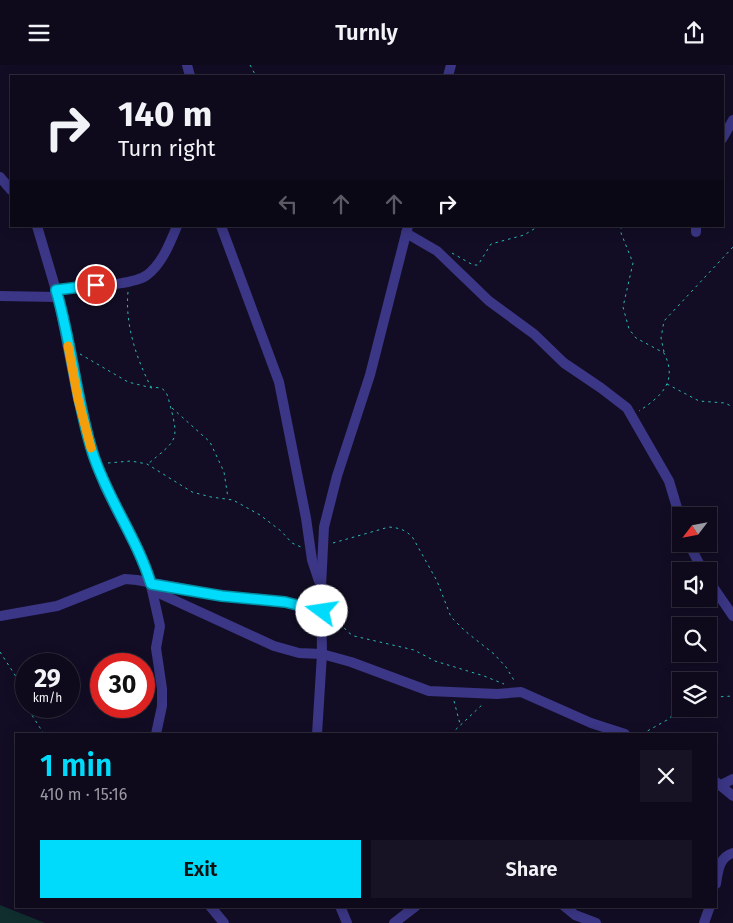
<!DOCTYPE html>
<html lang="en">
<head>
<meta charset="utf-8">
<style>
  :root { --surface:#0e0a1b; --page:#171324; --text:#f1f3f6; --muted:#9b9aa3; --line:#2e2b3a; --accent:#00dbfb }
  body { margin:0; font-family:"Fira Sans",sans-serif; background:var(--page); color:var(--text); height:100vh; display:flex; flex-direction:column; font-size:19px; white-space:nowrap }
  * { box-sizing:border-box; margin:0 }
  p { font-size:16px; color:var(--muted) }
  .icon { flex:none; width:28px; height:28px; fill:none; stroke:currentColor; stroke-width:2; stroke-linecap:round; stroke-linejoin:round }
  .map { position:relative; flex:1; overflow:hidden }
  .details { position:absolute; left:15px; top:668px; width:702px; height:175px; display:flex; flex-direction:column; background:var(--surface); border-radius:0px; box-shadow:0 2px 12px #0003,0 0 0 1px var(--line) }
  .details>* { flex:none }
  .top-card { position:absolute; left:10px; top:10px; width:714px; height:152px; border-radius:0px; box-shadow:0 2px 12px #0003,0 0 0 1px var(--line); background:#0e0a1b; color:var(--text); overflow:hidden }
  .needle { width:32px; rotate:238deg }
  .fabs { position:absolute; left:672px; top:442px; display:grid; gap:10px }
  .fabs a { display:grid; place-items:center; width:45px; height:45px; border-radius:0px; background:var(--surface); box-shadow:0 2px 12px #0003,0 0 0 1px var(--line); font-size:25px }
  .speed { position:absolute; left:15px; top:588px; display:flex; gap:10px; font-size:25px; font-weight:700; text-align:center }
  .speed>* { display:grid; place-content:center; width:65px; height:65px; border-radius:50%; background:var(--surface); box-shadow:0 2px 12px #0003,0 0 0 1px var(--line); line-height:1 }
  .speed small { font-size:12px; font-weight:400 }
  .speed .limit { border:8px solid #d22; background:#fff; color:#111 }
  .pin { position:absolute; display:grid; place-items:center; width:42px; height:42px; color:#fff; margin:-21px; border:2px solid #fff; border-radius:50%; box-shadow:0 1px 5px #0007 }
  .me { position:absolute; width:55px; margin:-28px; rotate:284deg; stroke-linejoin:round; filter:drop-shadow(0 0 4px #0008) }
  .turn { display:flex; align-items:center; gap:18px; height:105px; padding:0 25px; font-size:22px }
  .turn .icon { width:65px; height:65px; stroke-width:2.5 }
  .turn b { display:block; font-size:35px; line-height:42px }
  .lanes { display:flex; align-items:center; height:48px; padding:0 25px; background:#0003; justify-content:center; gap:25px; direction:ltr }
  .lanes .off { opacity:.35 }
  .round { display:grid; place-items:center; flex:none; width:52px; height:52px; border-radius:0px; background:var(--page) }
  .summary { display:flex; align-items:center; justify-content:space-between; height:85px; padding:0 25px }
  h1 { font-size:30px; font-weight:600; line-height:38px; color:var(--accent) }
  .button { display:flex; gap:10px; margin-top:auto; padding:10px 25px }
  .button a { flex:1; height:58px; border-radius:0px; background:var(--accent); color:#111; font-size:20px; font-weight:600; line-height:58px; text-align:center }
  .button a+a { background:var(--page); color:var(--text) }
  header { display:flex; justify-content:space-between; align-items:center; height:65px; padding:0 25px; background:var(--surface); font-size:22px; font-weight:600 }
  .map>svg:first-child { display:block }
  .green { fill:#102e2e }
  .lines { fill:none; stroke-linecap:round; stroke-linejoin:round }
  .path { stroke:#29bab5; stroke-width:1; stroke-dasharray:2.5 4; stroke-linecap:butt }
  .minor { stroke:#3b3685; stroke-width:10 }
  .route-casing { stroke:#008ea3; stroke-width:12 }
  .route { stroke:#00dbfb; stroke-width:9 }
  .slow { stroke:#f59e0b; stroke-width:9 }
</style>
</head>
<body>
<header><svg class="icon" aria-label="menu" viewBox="0 0 24 24"><path d="M4 6h16M4 12h16M4 18h16"/></svg>Turnly<svg class="icon" aria-label="share" viewBox="0 0 24 24"><path d="M12 15V3M7 8l5-5 5 5M5 13v7h14v-7"/></svg></header>
<div class="map">
<svg width="733" height="858" viewBox="0 0 733 858">
  <rect width="100%" height="100%" fill="#120d24"/>
  <polygon class="green" points="0,840 45,858 0,858"/>
  <g class="lines">
    <g class="path">
      <polyline points="250,0 256,11"/>
      <path d="M 621,161 L 621,168 L 633,198 L 623,242 L 629,264 L 636,273 L 664,288 C 678,316 662,331 639,346"/>
      <polyline points="452,188 473,200 478,200 491,179 524,170 539,161"/>
      <path d="M 128,227 C 125,259 136,293 151,322 L 161,323 C 168,327 168,333 170,340 C 180,377 176,375 148,399"/>
      <polyline points="664,287 661,273 664,256 733,182"/>
      <polyline points="80,289 128,317 152,323"/>
      <polyline points="667,319 699,336 725,338 733,342"/>
      <polyline points="172,343 210,377 224,407 228,433"/>
      <polyline points="108,398 131,396 147,399 192,427 211,432 233,435 260,450 281,466 292,478 301,482"/>
      <path d="M 333,478 L 389,462 C 400,463 406,465 413,473 L 437,516 L 451,552 L 465,566 L 494,589 L 506,602 L 515,617"/>
      <path d="M 332,548 C 341,554 342,565 354,571 L 414,585 L 435,596 L 484,611 L 504,619"/>
      <polyline points="0,587 15,610 26,641 44,669"/>
      <polyline points="454,636 460,659"/>
      <polyline points="709,636 716,632 733,631"/>
      <polyline points="451,669 484,638"/>
      <polyline points="642,669 667,655 678,646 700,644"/>
    </g>
    <g class="minor">
      <polyline points="187,0 190,11"/>
      <polyline points="448,11 451,0"/>
      <polyline points="722,74 733,55"/>
      <polyline points="0,112 11,125"/>
      <polyline points="37,161 58,232 78,334 93,390 105,422 146,503 152,525 160,561 156,583 162,624 162,641 156,669"/>
      <polyline points="221,161 279,317 306,453 312,495 319,516"/>
      <polyline points="696,161 696,167"/>
      <polyline points="406,168 437,186 489,236 534,269 564,298 601,323 627,343 669,416 681,456"/>
      <path d="M 56,225 C 76,222 133,221 147,210 C 162,199 170,178 177,161"/>
      <polyline points="0,231 58,232"/>
      <polyline points="689,479 703,506"/>
      <polyline points="709,516 733,551"/>
      <polyline points="152,525 274,581 299,588 322,589 351,597 429,626 497,629 521,627 591,658 625,669"/>
      <polyline points="0,551 57,541 125,514 137,515 222,531 285,537 322,547"/>
      <polyline points="317,669 322,589 321,522 324,462 337,411 370,310 408,161"/>
      <polyline points="716,717 733,731"/>
      <polyline points="721,720 733,714"/>
      <path d="M 716,819 C 718,806 719,792 733,788"/>
      <polyline points="210,841 224,858"/>
      <polyline points="340,841 347,858"/>
      <polyline points="564,841 575,850 596,858"/>
      <polyline points="394,858 416,841"/>
      <polyline points="704,858 710,841"/>
    </g>
  </g>
  <g class="lines">
    <g class="route-casing">
      <path id="route" d="M 96,220 L 56,225 C 72,279 76,336 93,389 C 108,435 137,473 151,519 L 222,531 L 285,537 L 322,546"/>
    </g>
    <use href="#route" class="route"/>
    <polyline class="slow" points="68,281 78,334 91,383"/>
  </g>
</svg>
<div class="fabs">
<a><svg class="needle" viewBox="-14 -14 28 28"><path d="M0-13l5 13h-10z" fill="#e53935"/><path d="M0 13l5-13h-10z" fill="#9b9aa3"/></svg></a>
<a><svg class="icon" aria-label="sound" viewBox="0 0 24 24"><path d="M4 9h4l5-4v14l-5-4H4zM17 9q2 3 0 6"/></svg></a>
<a><svg class="icon" aria-label="search" viewBox="0 0 24 24"><circle cx="10" cy="10" r="6"/><path d="M15 15l6 6"/></svg></a>
<a><svg class="icon" aria-label="layers" viewBox="0 0 24 24"><path d="M12 4l9 5-9 5-9-5zM3 14l9 5 9-5"/></svg></a>
</div>
<div class="speed"><div>29<small>km/h</small></div><div class="limit">30</div></div>
<div class="pin" style="left:96px;top:220px;background:#d93025"><svg class="icon" aria-label="arrive" viewBox="0 0 24 24"><path d="M6 21V4h12l-3 4 3 4H6"/></svg></div>
<svg class="me" style="left:322px;top:546px" viewBox="-20 -20 40 40"><circle r="19" fill="#fff"/><path d="M0-13L10 11 0 6-10 11z" fill="#00dbfb"/></svg>
<div class="top-card">
<div class="turn"><svg class="icon" aria-label="right" viewBox="0 0 24 24"><path d="M7 20v-9h11M14 6l5 5-5 5"/></svg><div><b>140 m</b>Turn right</div></div>
<div class="lanes"><svg class="icon off" aria-label="left" viewBox="0 0 24 24"><path d="M17 20v-9H6M10 6l-5 5 5 5"/></svg><svg class="icon off" aria-label="ahead" viewBox="0 0 24 24"><path d="M12 20V5M6 11l6-6 6 6"/></svg><svg class="icon off" aria-label="ahead" viewBox="0 0 24 24"><path d="M12 20V5M6 11l6-6 6 6"/></svg><svg class="icon" aria-label="right" viewBox="0 0 24 24"><path d="M7 20v-9h11M14 6l5 5-5 5"/></svg></div>
</div>
<section class="details">
<div class="summary"><div><h1>1 min</h1><p>410 m · 15:16</p></div><a class="round"><svg class="icon" aria-label="close" viewBox="0 0 24 24"><path d="M6 6l12 12M18 6L6 18"/></svg></a></div>
<div class="button"><a>Exit</a><a>Share</a></div>
</section>
</div>
</body>
</html>
